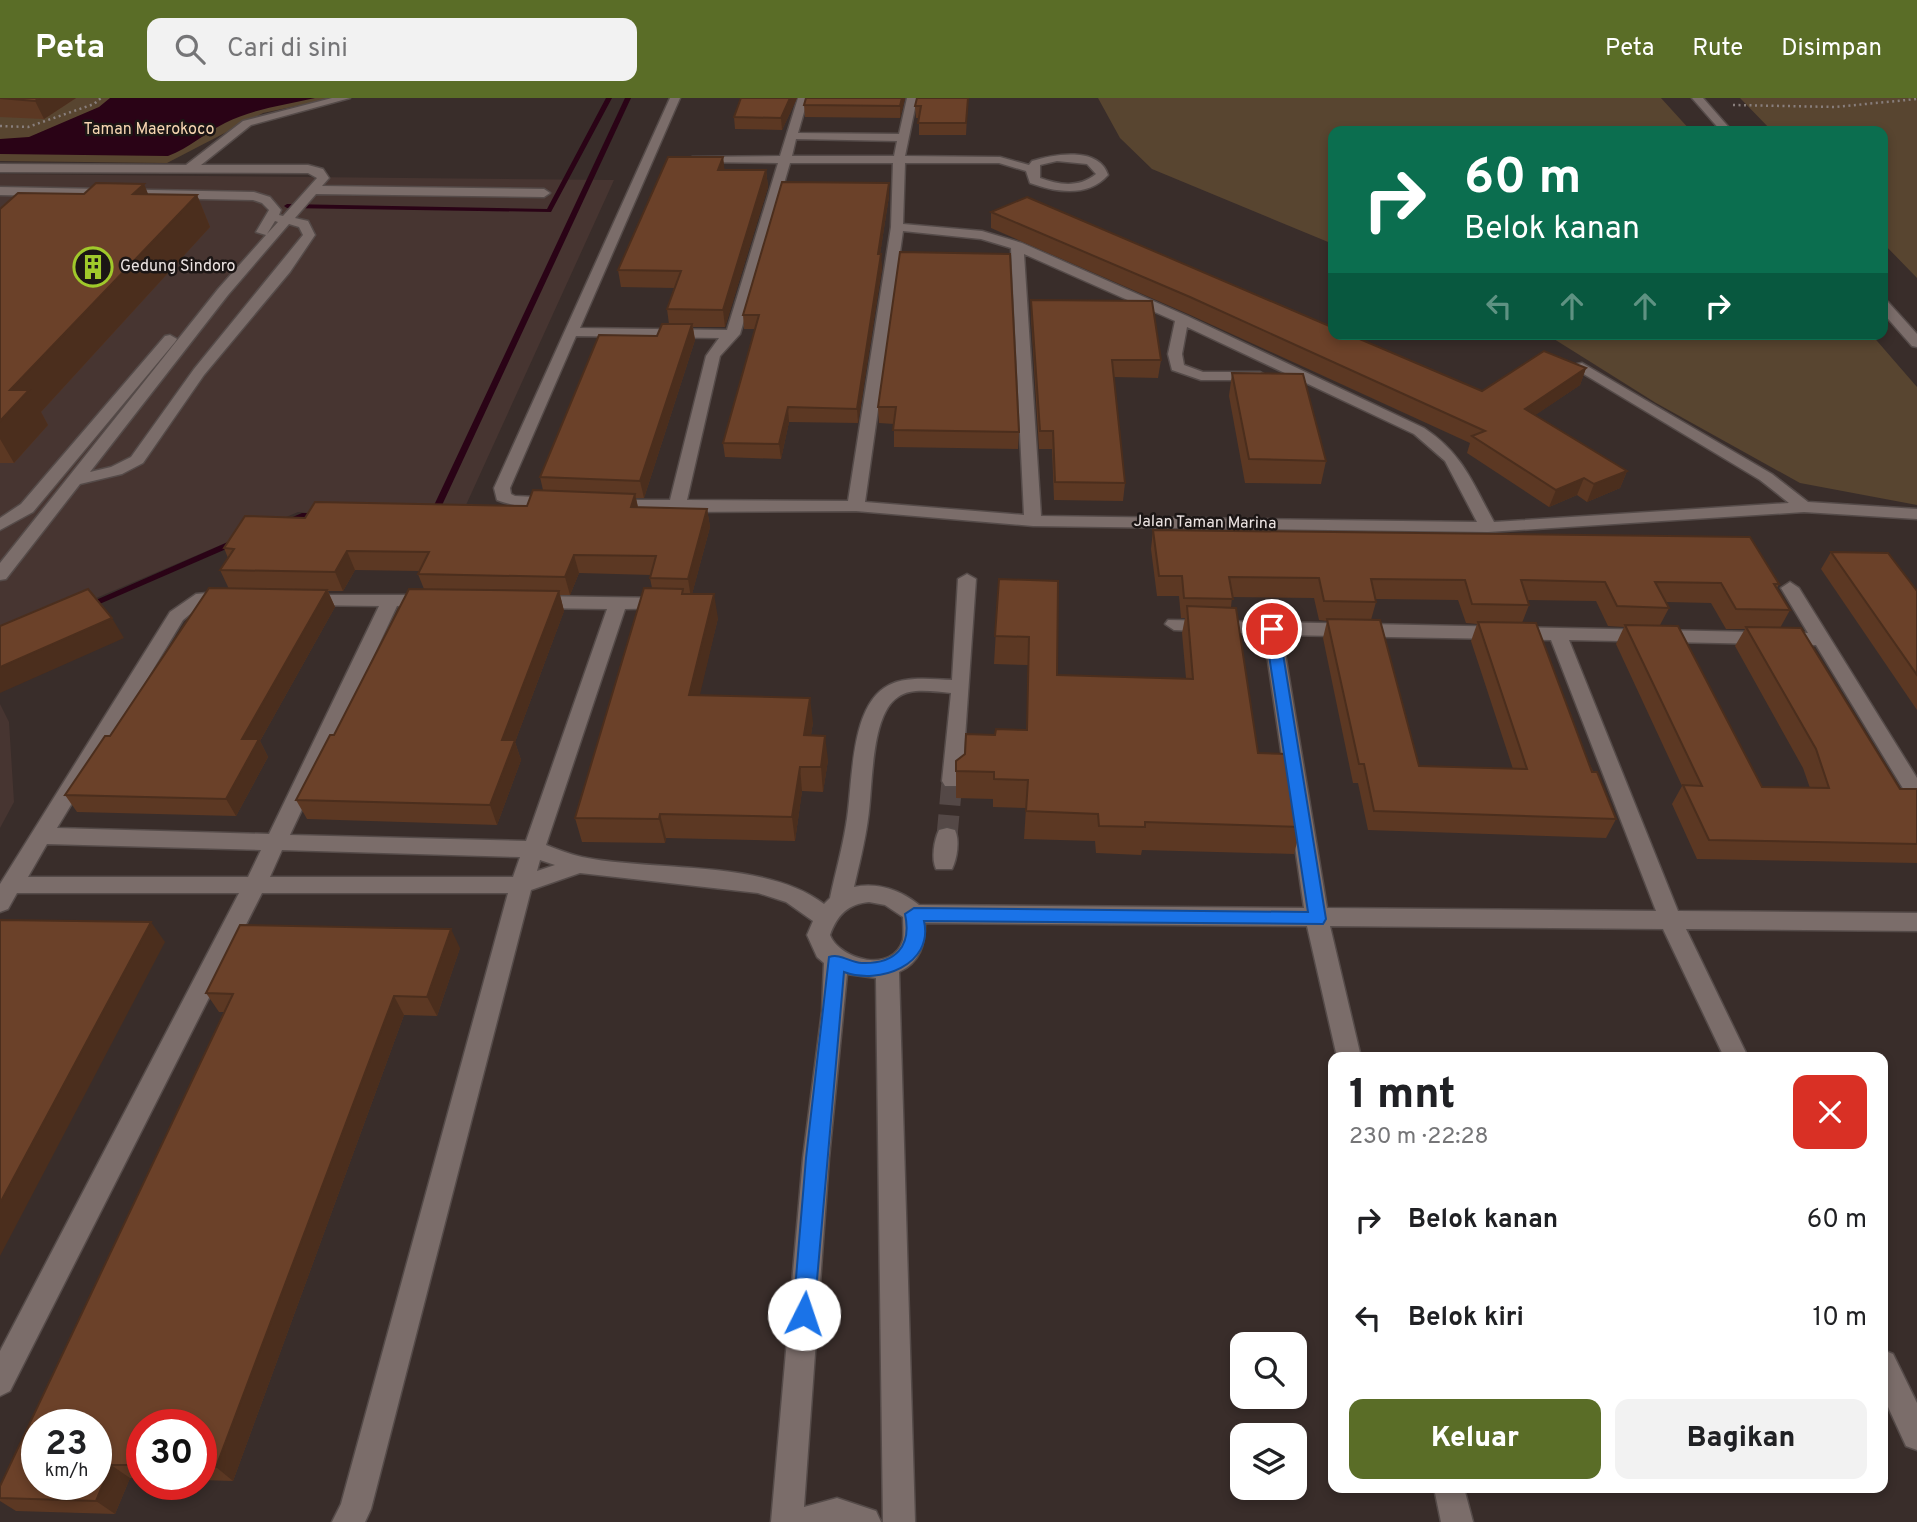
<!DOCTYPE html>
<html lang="id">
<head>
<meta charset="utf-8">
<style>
  :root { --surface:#fff; --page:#f2f2f2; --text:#202124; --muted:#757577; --accent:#5a6d27 }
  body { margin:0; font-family:Overpass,sans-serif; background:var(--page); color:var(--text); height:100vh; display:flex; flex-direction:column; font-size:26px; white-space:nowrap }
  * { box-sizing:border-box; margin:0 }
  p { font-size:23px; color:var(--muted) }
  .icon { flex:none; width:38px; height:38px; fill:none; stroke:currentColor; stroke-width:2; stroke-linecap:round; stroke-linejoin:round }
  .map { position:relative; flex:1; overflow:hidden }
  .side { position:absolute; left:1328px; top:954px; width:560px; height:441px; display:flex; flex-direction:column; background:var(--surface); border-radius:14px; box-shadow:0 4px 10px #0003 }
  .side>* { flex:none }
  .hud { position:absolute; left:1328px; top:28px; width:560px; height:214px; border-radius:14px; box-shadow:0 4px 10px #0003; background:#0b6e4f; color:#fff; overflow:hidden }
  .buttons { position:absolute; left:1230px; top:1234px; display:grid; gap:14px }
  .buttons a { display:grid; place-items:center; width:77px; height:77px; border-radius:14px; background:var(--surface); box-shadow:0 4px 10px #0003; font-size:35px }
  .speed { position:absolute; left:21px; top:1311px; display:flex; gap:14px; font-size:35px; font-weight:700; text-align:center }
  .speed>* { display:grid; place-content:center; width:91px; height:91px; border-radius:50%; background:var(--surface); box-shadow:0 4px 10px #0003; line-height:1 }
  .speed small { font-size:18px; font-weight:400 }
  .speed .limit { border:10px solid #d22; background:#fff; color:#111 }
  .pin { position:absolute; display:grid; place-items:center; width:60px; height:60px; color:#fff; margin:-30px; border:4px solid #fff; border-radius:50%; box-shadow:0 2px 7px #0007 }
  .me { position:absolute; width:77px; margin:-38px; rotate:4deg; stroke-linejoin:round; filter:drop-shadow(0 0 5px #0008) }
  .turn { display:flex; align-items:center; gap:24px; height:147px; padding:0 21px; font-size:32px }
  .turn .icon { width:91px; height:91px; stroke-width:2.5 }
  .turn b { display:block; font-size:49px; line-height:60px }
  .lanes { display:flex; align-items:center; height:66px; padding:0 21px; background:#0003; justify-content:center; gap:35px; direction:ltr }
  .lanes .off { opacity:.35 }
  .round { display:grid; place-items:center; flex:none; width:74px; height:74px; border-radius:14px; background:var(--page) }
  .headline { display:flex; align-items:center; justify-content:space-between; height:119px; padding:0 21px }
  h1 { font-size:42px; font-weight:800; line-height:52px }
  .primary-button { display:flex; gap:14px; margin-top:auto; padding:14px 21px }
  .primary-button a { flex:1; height:80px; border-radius:14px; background:var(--accent); color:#fff; font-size:28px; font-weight:800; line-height:80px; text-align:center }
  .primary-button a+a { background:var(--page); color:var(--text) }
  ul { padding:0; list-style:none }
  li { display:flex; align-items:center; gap:21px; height:98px; padding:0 21px }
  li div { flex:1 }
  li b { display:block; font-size:26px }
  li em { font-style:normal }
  header { display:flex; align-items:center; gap:42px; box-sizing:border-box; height:98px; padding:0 35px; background:var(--accent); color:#fff }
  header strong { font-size:33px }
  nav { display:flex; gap:38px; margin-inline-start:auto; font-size:24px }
  .search { width:490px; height:63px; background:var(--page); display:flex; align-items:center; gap:18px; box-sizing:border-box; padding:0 24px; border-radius:14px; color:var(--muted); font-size:26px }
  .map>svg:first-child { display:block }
  .built { fill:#473531 }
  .green { fill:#584530 }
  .water { fill:#2a0316 }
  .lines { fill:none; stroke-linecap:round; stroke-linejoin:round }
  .stream { fill:#2a0316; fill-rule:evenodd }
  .minor-tunnel { stroke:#544846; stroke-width:21; stroke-dasharray:21 10; stroke-linecap:butt }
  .minor-casing { stroke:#554b49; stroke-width:3 }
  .path { stroke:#887e7c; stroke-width:2.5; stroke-dasharray:2 3.5; stroke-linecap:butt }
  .minor { fill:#7b6d6a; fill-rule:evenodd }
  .wall { fill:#5c3823; fill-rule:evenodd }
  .shaded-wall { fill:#4b2e1d }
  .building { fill:#6b4129; stroke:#4b2e1d; stroke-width:2; fill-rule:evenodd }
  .route { fill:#1a73e8; stroke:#114b97; stroke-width:2 }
  .labels { text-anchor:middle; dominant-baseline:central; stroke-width:5; stroke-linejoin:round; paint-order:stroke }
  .far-park-label { font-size:16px; fill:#f7d5b2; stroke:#1c1615 }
  .far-poi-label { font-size:16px; fill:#ece4e3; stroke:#1c1615; text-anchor:start }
  .far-street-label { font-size:16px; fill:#ece4e3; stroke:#1c1615 }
</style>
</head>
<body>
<header>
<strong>Peta</strong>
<div class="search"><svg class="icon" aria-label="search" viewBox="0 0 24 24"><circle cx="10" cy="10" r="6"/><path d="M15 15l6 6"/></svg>Cari di sini</div>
<nav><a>Peta</a><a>Rute</a><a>Disimpan</a></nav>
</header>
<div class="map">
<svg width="1917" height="1424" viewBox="0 0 1917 1424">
  <rect width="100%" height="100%" fill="#392d2a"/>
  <g class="built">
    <polygon points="0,76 614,82 461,418 400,424 298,414 0,541"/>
    <polygon points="0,606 9,624 14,704 0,730"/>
  </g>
  <g class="green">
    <polygon points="0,0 335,0 263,15 167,65 0,63"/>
    <polygon points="1098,0 1661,0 1691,33 1334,33 1333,146 1152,71 1120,40"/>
    <polygon points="1740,0 1917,0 1917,180 1883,145 1883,33 1772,33"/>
    <polygon points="1546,236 1871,236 1917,289 1917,407 1800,385 1656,305"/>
  </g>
  <path class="water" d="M 110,0 L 315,0 C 285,7 252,11 225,25 C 205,35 189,50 168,58 L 0,56 L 0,41 L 29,39 L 99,9 Z"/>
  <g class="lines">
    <g class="stream">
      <polygon points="606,0 612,0 551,114 287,110 284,108 287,106 547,111"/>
      <polygon points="625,0 631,0 437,418 433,421 430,420 429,418"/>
      <polygon points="302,415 320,415 324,418 320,421 303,421 285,427 281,424"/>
      <polygon points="237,440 241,443 240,445 88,511 82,511 80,509"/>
    </g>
    <polyline class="minor-tunnel" points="947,738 952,683"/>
    <g class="minor-casing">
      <g id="minor">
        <path d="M 332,0 L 350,0 L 251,27 L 201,67 L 308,67 L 323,71 L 329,80 L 322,88 L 544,91 L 550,95 L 544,99 L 316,96 L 295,120 L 308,123 L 315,137 L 290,174 L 204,277 L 143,365 L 122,376 L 80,386 L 6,481 L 0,482 L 0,465 L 218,191 L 266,137 L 256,134 L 269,112 L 262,105 L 253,102 L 0,97 L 0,89 L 254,94 L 270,99 L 281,112 L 279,117 L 283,118 L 317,80 L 308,75 L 0,74 L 0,66 L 186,67 L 243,23 ZM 275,123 L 278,124 L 267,136 ZM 289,126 L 299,129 L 303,137 L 194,271 L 131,359 L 111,369 L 90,374 L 228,197 Z"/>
        <path d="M 670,0 L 680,0 L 580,230 L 727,232 L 778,65 L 696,64 L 690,61 L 692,59 L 780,58 L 798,0 L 808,0 L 798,35 L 899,36 L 907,0 L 917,0 L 905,58 L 1000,59 L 1029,67 L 1032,63 C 1054,56 1099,48 1108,77 C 1088,100 1055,94 1030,85 L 1026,73 L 999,65 L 905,65 L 903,126 L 982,133 L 1022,145 L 1187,218 L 1424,330 C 1463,356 1472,384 1494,424 L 1789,405 L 1760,382 L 1577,272 L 1577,266 L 1582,265 L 1772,376 L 1808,404 L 1917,411 L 1917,421 L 1804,414 L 1488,434 L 1033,428 L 856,413 L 677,414 L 606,411 L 606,403 L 612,402 L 670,402 L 706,258 L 719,240 L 576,238 L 510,390 L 511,396 L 515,398 L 555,400 L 563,405 C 553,415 511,408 497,402 L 494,390 ZM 796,41 L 897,43 L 894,58 L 792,58 ZM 1057,63 L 1087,66 L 1096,76 C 1079,90 1059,87 1040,80 L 1040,67 ZM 790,65 L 893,65 L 891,129 L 848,403 L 687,402 L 720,258 L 740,236 ZM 903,133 L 981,141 L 1011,150 L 1024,417 L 865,404 ZM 1024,156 L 1175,223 L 1168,256 L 1172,272 L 1201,282 L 1260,282 L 1267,278 L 1260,274 L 1203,274 L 1184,267 L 1182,256 L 1187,229 L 1414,336 L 1445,363 L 1477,424 L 1041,418 Z"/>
        <polygon points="1692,0 1703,0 1732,33 1721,33"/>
        <polygon points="1883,203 1888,204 1917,236 1917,249 1912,248 1883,215"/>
        <polygon points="170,237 177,241 175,244 33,414 0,432 0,420 21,406 165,238"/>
        <path d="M 967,476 L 976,481 L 962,683 L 959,688 L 945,688 L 942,683 L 951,595 C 935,594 912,589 898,599 C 870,617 873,690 868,721 C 865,744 859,767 854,789 C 877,784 901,792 919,807 L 1304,810 L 1264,536 L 1174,532 L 1165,526 L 1168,522 L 1808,535 L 1781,490 L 1790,484 L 1799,490 L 1917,680 L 1917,705 L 1910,702 L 1816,547 L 1569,542 L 1678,813 L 1917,815 L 1917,833 L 1686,831 L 1748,959 L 1724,959 L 1663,831 L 1330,828 L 1361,959 L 1337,959 L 1307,828 L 925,825 C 925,847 920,864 899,874 L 915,1424 L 883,1424 L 876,880 L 847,876 L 829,1060 L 804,1409 L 837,1400 L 876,1413 L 881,1424 L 771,1424 L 803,1060 L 822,913 L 824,865 L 817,859 L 807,837 L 813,823 L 786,804 L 758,795 L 580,775 L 531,792 L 371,1411 L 365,1424 L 332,1424 L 341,1406 L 508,795 L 262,795 L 10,1293 L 0,1298 L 0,1253 L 239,795 L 17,795 L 8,811 L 0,814 L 0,786 L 170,514 L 196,496 L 229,493 L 238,499 L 229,505 L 201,507 L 183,522 L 57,730 L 269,736 L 379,508 L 304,507 L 298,505 L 295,501 L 298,497 L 432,497 L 441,503 L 438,507 L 397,508 L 290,737 L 526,743 L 607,511 L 535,510 L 526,504 L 535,498 L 667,500 L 673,502 L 676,506 L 673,510 L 625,511 L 546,747 C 557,751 569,756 582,759 C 652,774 766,761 824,806 L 830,800 C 835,776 842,752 846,727 C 853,689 849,614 884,590 C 902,577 931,581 952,582 L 958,481 ZM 1282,537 L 1551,542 L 1656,813 L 1327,810 ZM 47,746 L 261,752 L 248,779 L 28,779 ZM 282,752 L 520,759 L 513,779 L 270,779 ZM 540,762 L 555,767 L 537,773 ZM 869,804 L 885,807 L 903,819 C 903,826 904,836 903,842 C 893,876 840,862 830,837 C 837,817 848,806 869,804 Z"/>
        <path d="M 947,730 L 955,732 C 960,742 957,761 952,771 L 936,771 C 931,761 934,742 939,732 Z"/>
        <polygon points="1883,1252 1893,1256 1917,1305 1917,1352 1906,1348 1883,1298"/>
        <polygon points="1434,1390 1464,1390 1473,1424 1441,1424"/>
      </g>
    </g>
    <g class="path">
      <polyline points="1733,7 1835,9 1917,1"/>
      <polyline points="0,28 28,29 94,6 101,0"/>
    </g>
    <use href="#minor" class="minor"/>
  </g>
  <g class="wall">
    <polygon points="0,0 76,0 44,21 0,19"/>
    <polygon points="741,0 797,0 782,32 735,31 734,19"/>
    <polygon points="806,0 905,0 900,20 805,19 804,7"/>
    <polygon points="917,0 968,0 966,37 919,37 919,20 916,20 915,8"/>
    <polygon points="723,59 724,72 766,72 768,89 725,229 693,229 695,242 644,400 636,400 638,409 707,411 710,429 692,496 718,520 699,598 813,624 811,637 828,662 823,694 802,693 795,743 666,740 665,745 582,744 575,720 652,490 650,480 651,477 579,475 570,497 560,497 564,513 515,644 521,662 497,727 307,721 296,702 334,637 424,491 418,476 420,473 355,472 343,493 328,493 335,509 260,643 268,659 236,718 77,714 65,697 110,638 229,491 220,472 228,460 224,450 305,420 527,408 543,392 540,379 657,238 669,226 667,211 674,190 621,189 618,172"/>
    <polygon points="144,86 148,97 197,97 210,129 41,314 48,327 14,365 0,365 0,111"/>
    <polygon points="889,98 880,156 882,170 858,325 789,324 781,361 725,359 723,345 755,231 744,231 743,217"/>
    <polygon points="991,114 1482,293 1586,270 1580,287 1535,317 1627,373 1620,390 1587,404 1577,397 1549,409 1467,355 1470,345 1188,216 991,130"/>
    <polygon points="900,154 1019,334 1018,351 894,349 894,326 879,325 878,309"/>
    <polygon points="1031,202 1161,262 1158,280 1114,279 1125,385 1123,403 1054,402 1052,351 1039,351 1031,219"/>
    <polygon points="1232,275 1326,363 1321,386 1245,385 1229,298"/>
    <path d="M 1153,432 L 1779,486 L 1777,490 L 1790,512 L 1780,530 L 1900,691 L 1917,691 L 1917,765 L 1697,761 L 1672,706 L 1682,688 L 1616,546 L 1624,529 L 1608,528 L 1596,503 L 1528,502 L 1529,507 L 1522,525 L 1616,721 L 1606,740 L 1368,732 L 1358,685 L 1353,685 L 1323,540 L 1327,523 L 1319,522 L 1314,500 L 1232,499 L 1231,509 L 1258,655 L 1301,729 L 1294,756 L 1142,752 L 1141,757 L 1096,755 L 1095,743 L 1024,741 L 1026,710 L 993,709 L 993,701 L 956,700 L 956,673 L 995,637 L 1027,632 L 1028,567 L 994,566 L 999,481 L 1057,577 L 1186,580 L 1182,535 L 1185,520 L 1181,520 L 1179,498 L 1157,498 L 1151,451 ZM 1376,501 L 1458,502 L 1466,525 L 1477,526 L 1471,543 L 1513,671 L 1419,668 L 1371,522 L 1376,504 ZM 1666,504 L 1711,505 L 1726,531 L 1745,531 L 1735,548 L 1803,670 L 1810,690 L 1762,689 L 1660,527 L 1669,510 Z"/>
    <polygon points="1831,454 1917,493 1917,612 1821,471"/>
    <polygon points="460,850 437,918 404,917 233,1383 201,1382 201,1326 142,1326 142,1381 130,1380 115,1416 16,1413 0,1403 0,1388 224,914 219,914 206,895"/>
  </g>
  <g class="shaded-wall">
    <polygon points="39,0 76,0 44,21 35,3"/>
    <polygon points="790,0 797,0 782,32 781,20"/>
    <polygon points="902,0 905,0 900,20 900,8"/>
    <polygon points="723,59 725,75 718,72"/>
    <polygon points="766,72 768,89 725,229 723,212"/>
    <polygon points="889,85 889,98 878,170 878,156"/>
    <polygon points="144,86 157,118 133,96"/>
    <polygon points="197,97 210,129 41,314 48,327 14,365 0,341 0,323 10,292"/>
    <polygon points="881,156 882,170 858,325 857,311"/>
    <polygon points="692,226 695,242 644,400 640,383"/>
    <polygon points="1586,270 1580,287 1519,328 1525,311"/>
    <polygon points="788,309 789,324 781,361 779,346"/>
    <polygon points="1627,373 1620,390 1587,404 1594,386"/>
    <polygon points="1584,380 1577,397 1549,409 1556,392"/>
    <polygon points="635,396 639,415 631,409"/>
    <polygon points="707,411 710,429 691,500 688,481"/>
    <polygon points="347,453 355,472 343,493 335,474"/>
    <polygon points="574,457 579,475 570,497 565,479"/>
    <polygon points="327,492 335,509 260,643 268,659 236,718 226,701 242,641"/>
    <polygon points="559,493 564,513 515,644 521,662 497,727 490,707 502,642"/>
    <polygon points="714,496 718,520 694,622 689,597"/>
    <polygon points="112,520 124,540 0,595 0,569"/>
    <polygon points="810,600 813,624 807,661 804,637"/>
    <polygon points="825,638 828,662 823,694 821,669"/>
    <polygon points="800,669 802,693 795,743 792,719"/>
    <polygon points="660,716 666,740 665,745 659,721"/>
    <polygon points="151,824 165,844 0,1158 0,1105"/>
    <polygon points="451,831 460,850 437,918 427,899"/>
    <polygon points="394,898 404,917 233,1383 216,1369"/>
    <polygon points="111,1367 130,1380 115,1416 96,1403"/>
  </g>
  <g class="building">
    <polygon points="0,0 39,0 35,3"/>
    <polygon points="741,0 790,0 781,20 734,19"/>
    <polygon points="806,0 902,0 900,8 804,7"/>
    <polygon points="917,0 968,0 966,25 918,25 921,8 915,8"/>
    <polygon points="668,59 723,59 718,72 766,72 723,212 667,211 681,173 618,172"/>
    <polygon points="782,84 889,85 878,156 881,156 857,311 788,309 779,346 723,345 759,217 743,217"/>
    <polygon points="96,85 144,86 133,96 197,97 10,292 29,292 0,323 0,111 18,95 84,96"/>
    <polygon points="1027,99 1334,230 1334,236 1348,236 1482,293 1544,253 1586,270 1525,311 1627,373 1594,386 1584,380 1556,392 1472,338 1485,333 1190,199 991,114"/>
    <polygon points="900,154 1010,156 1019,334 893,332 896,309 878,309"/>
    <polygon points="1031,202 1152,203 1161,262 1112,262 1125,385 1055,384 1053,333 1040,333"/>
    <polygon points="662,226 692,226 640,383 540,379 599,237 657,238"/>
    <polygon points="1232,275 1303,276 1326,363 1249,361"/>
    <polygon points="533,392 635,396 631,409 707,411 688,481 650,480 656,458 574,457 565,479 418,476 429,454 347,453 335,474 220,472 234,451 224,450 245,418 305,420 315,404 527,408"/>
    <polygon points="1153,432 1750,439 1779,486 1774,486 1790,512 1736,511 1721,485 1655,484 1669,510 1617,508 1605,484 1521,482 1529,507 1472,506 1465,482 1371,481 1376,504 1324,503 1319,480 1229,479 1233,501 1184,500 1182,478 1159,478"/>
    <polygon points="1831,454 1888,455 1917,493 1917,577"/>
    <polygon points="999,481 1058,483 1057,577 1193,581 1187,508 1236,510 1258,655 1289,656 1301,729 1145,724 1145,729 1099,728 1098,716 1026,713 1028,682 994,681 994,674 956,673 956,663 965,656 966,636 995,637 996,631 1027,632 1029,539 995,538"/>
    <polygon points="209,490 327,492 242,641 259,641 226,701 65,697 105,638 110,638"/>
    <polygon points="644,490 683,491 682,496 714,496 689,597 810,600 804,637 825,638 821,669 800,669 792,719 660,716 659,721 575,720"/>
    <polygon points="88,491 112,520 0,569 0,528"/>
    <polygon points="409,491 559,493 502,642 515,642 490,707 296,702 330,637 334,637"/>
    <polygon points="1327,521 1380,522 1419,668 1527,671 1478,524 1536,525 1592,674 1597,674 1616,721 1374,713 1364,666 1359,666"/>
    <polygon points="1625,527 1678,528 1762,689 1829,690 1816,651 1746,529 1801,530 1900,691 1917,691 1917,746 1709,742 1683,687 1702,688"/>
    <polygon points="0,822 151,824 0,1105"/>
    <path d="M 240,827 L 451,831 L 427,899 L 394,898 L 216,1369 L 201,1369 L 201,1326 L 142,1326 L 142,1367 L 111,1367 L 96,1403 L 0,1400 L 0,1388 L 233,896 L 206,895 ZM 37,1326 L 96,1326 L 96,1386 L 37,1386 Z"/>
  </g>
  <path class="route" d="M 1272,526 L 1279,531 L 1326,821 L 1323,826 L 924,823 C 934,867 879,887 844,874 L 814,1216 L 811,1224 L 804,1227 L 796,1224 L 793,1216 L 806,1060 L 829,859 C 841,855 850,865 862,865 C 896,866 912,848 905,816 L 914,810 L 1308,814 L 1265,531 Z"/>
  <defs>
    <g id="building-ring" transform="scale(2.0125)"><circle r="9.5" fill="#1c1615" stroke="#a0c92b" stroke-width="1.5"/><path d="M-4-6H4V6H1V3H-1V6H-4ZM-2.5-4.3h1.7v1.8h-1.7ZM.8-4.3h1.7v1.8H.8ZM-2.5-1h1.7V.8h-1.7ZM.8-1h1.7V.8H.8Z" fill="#a0c92b"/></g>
  </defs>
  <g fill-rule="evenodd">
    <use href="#building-ring" x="93" y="169"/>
  </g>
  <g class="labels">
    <g class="far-park-label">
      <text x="149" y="32">Taman Maerokoco</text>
    </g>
    <g class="far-poi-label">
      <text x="120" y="169">Gedung Sindoro</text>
    </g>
    <g class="far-street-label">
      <text transform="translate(1205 425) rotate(1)">Jalan Taman Marina</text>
    </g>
  </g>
</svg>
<div class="buttons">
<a><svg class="icon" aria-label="search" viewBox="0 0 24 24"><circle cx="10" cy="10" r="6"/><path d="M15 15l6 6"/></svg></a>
<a><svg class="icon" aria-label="layers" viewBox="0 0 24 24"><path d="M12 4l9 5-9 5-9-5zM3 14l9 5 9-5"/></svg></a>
</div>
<div class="speed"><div>23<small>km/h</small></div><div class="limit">30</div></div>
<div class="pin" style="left:1272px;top:531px;background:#d93025"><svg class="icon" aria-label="arrive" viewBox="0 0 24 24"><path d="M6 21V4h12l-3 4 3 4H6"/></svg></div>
<svg class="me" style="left:804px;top:1216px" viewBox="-20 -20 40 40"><circle r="19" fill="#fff"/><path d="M0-13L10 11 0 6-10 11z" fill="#1a73e8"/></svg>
<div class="hud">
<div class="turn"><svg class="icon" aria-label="right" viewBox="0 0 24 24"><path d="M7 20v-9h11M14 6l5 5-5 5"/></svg><div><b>60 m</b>Belok kanan</div></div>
<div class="lanes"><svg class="icon off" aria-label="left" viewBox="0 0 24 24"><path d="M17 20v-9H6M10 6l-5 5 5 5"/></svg><svg class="icon off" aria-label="ahead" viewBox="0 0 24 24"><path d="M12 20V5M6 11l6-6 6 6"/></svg><svg class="icon off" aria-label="ahead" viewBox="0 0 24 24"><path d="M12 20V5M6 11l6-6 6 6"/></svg><svg class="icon" aria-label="right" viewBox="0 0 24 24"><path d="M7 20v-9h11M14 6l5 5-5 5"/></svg></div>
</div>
<section class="side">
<div class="headline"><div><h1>1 mnt</h1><p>230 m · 22:28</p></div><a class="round" style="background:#d93025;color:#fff"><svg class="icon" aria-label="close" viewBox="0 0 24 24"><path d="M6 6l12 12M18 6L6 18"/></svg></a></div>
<ul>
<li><svg class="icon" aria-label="right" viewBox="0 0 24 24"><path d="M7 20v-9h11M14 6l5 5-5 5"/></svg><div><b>Belok kanan</b></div><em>60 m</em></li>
<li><svg class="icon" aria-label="left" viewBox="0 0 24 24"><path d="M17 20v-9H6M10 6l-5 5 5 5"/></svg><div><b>Belok kiri</b></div><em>10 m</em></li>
</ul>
<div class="primary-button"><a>Keluar</a><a>Bagikan</a></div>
</section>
</div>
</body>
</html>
